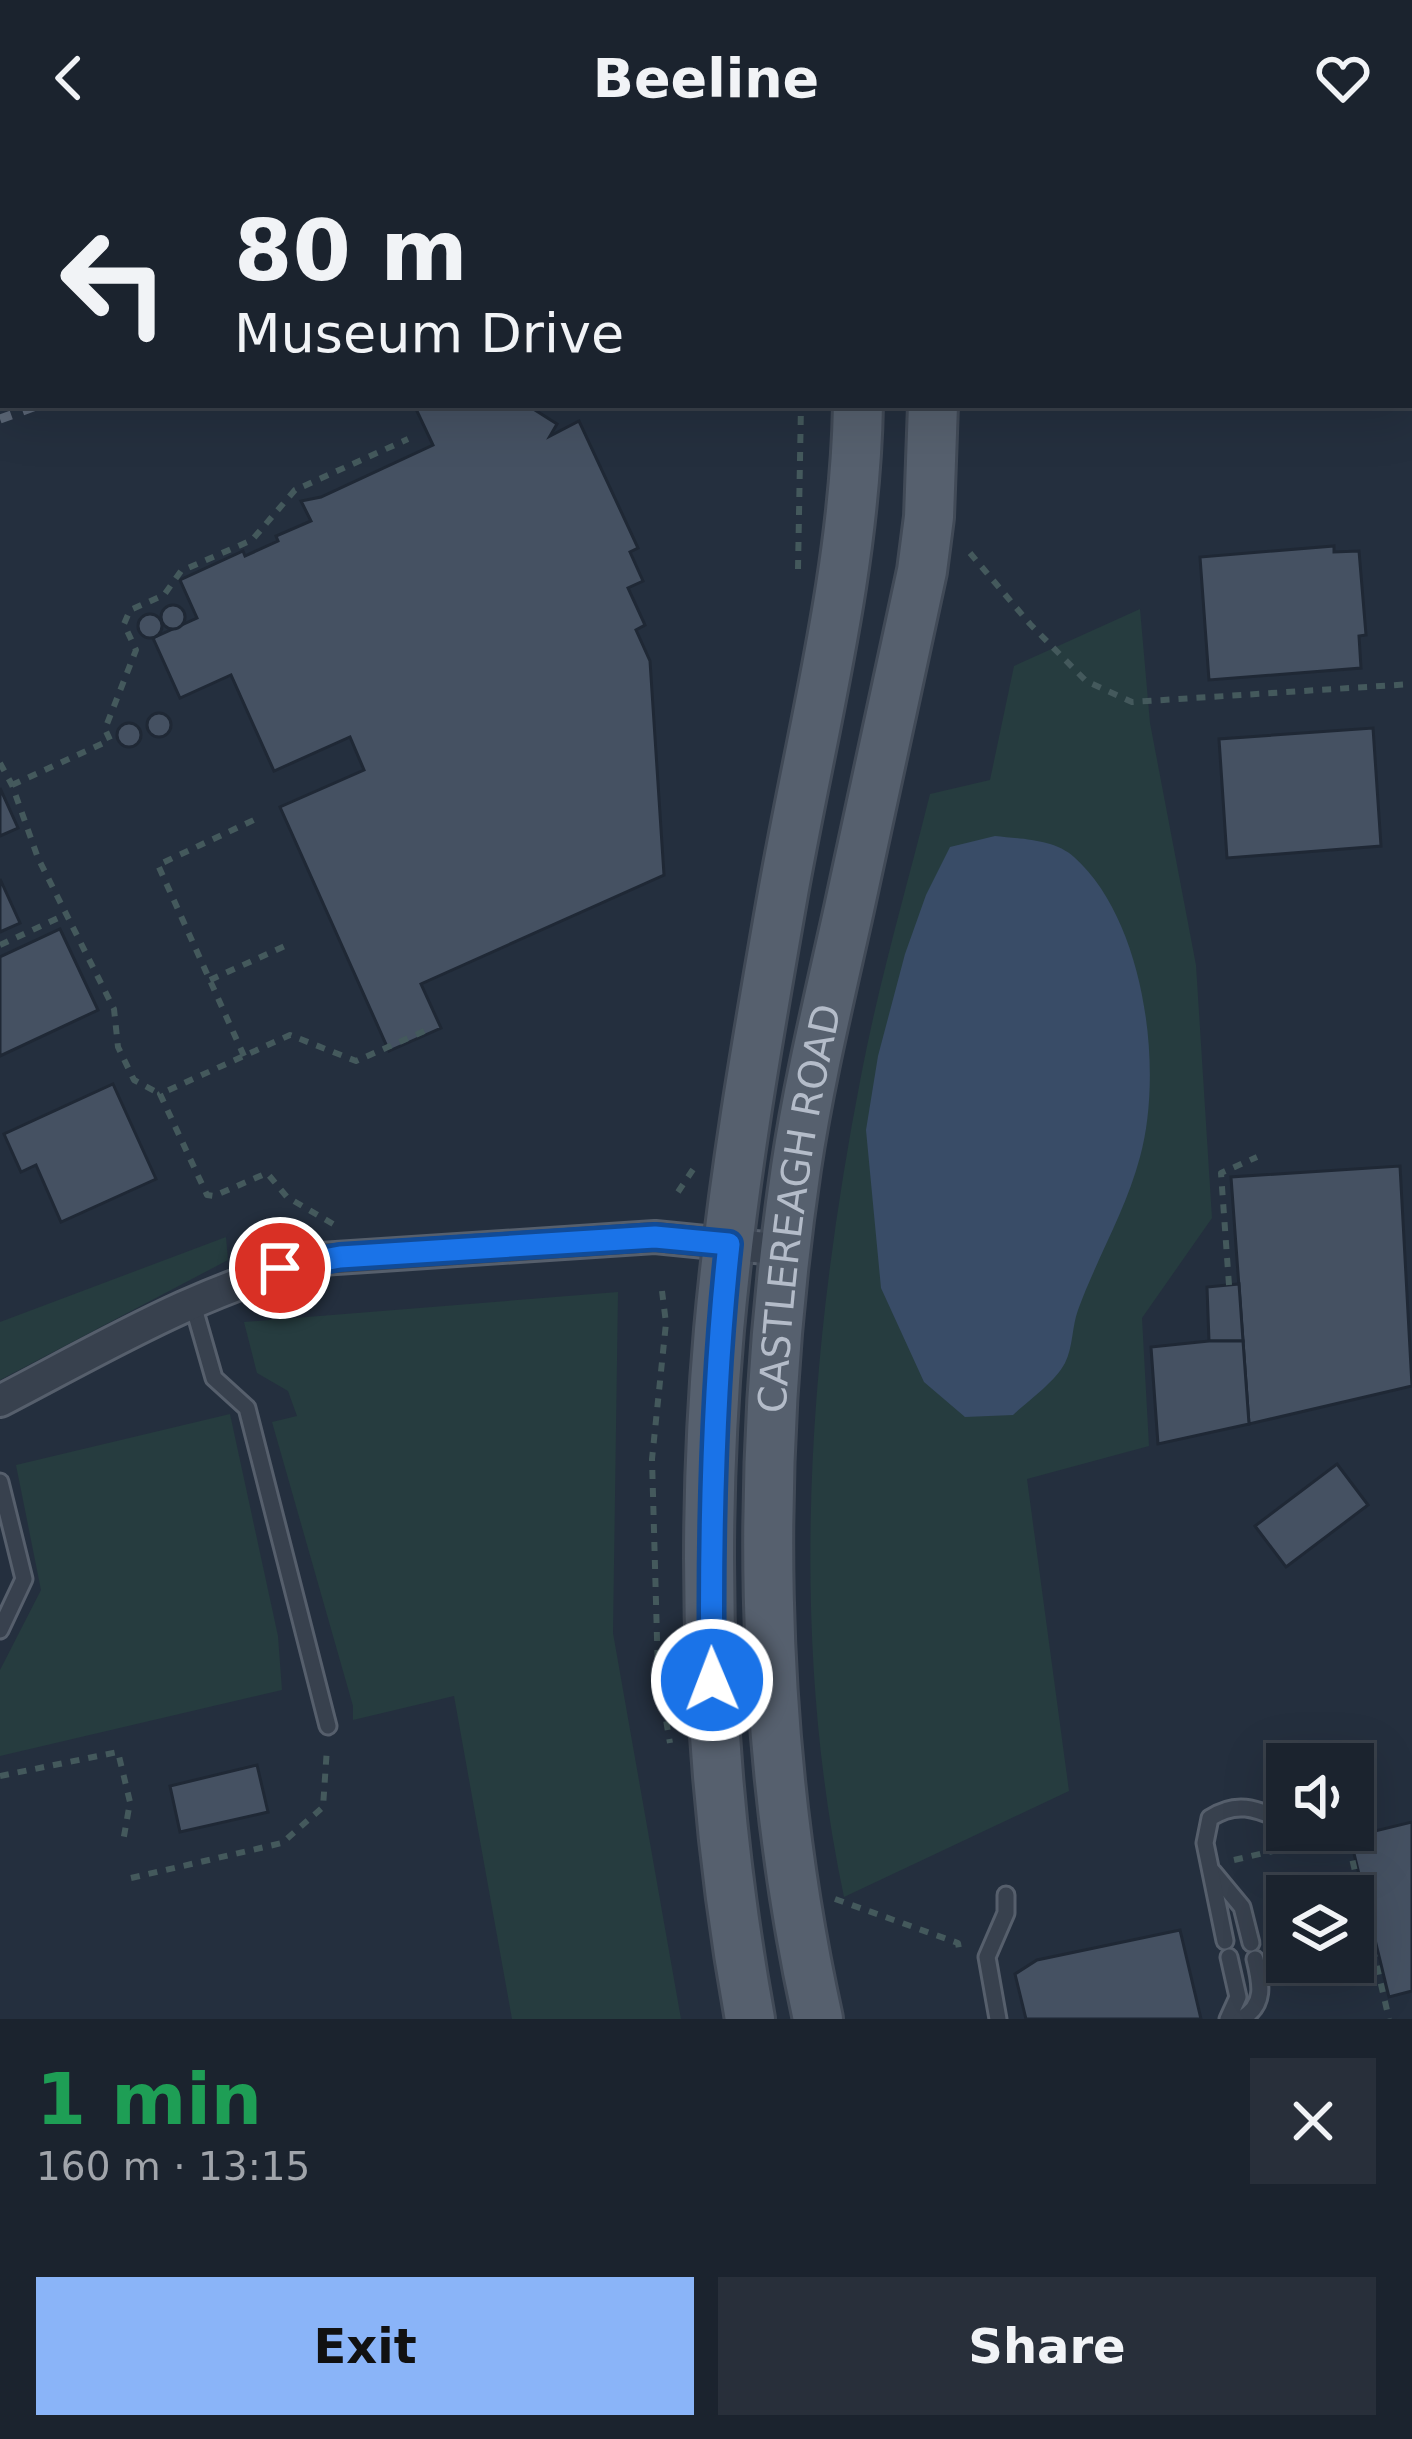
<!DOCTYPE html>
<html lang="en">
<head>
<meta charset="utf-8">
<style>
  :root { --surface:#1b232e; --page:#282f3a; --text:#f1f3f6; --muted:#a0a4aa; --line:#39404a; --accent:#8ab4f8 }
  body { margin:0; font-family:"DejaVu Sans",sans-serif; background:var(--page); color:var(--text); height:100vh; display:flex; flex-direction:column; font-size:45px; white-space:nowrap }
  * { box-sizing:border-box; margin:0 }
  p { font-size:39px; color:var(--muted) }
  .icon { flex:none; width:66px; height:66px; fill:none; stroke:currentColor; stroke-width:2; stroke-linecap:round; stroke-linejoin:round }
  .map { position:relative; height:1863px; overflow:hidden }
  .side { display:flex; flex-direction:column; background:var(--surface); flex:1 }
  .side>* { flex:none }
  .guide { position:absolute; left:0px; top:0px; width:1413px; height:252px; box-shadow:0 12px 48px #0002,0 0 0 3px var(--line); background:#1b232e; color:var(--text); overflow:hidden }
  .fabs { position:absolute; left:1266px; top:1587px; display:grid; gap:24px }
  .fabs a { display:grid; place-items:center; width:108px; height:108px; border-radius:0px; background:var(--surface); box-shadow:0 12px 48px #0002,0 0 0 3px var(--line); font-size:60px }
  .pin { position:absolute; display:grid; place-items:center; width:102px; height:102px; color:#fff; margin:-51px; border:6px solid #fff; border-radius:50%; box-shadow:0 3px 12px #0007 }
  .me { position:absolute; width:132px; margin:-66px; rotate:359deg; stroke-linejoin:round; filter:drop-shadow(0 0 9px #0008) }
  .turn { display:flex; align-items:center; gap:42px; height:252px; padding:0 36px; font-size:54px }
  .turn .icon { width:156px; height:156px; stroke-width:2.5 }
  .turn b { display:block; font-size:84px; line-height:102px }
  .round { display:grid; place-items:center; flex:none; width:126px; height:126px; border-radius:0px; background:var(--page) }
  .overview { display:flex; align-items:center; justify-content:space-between; height:204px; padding:0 36px }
  h1 { font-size:72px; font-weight:700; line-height:90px; color:#1e9e55 }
  .action { display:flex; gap:24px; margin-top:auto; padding:24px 36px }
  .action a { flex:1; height:138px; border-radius:0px; background:var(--accent); color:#111; font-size:48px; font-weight:700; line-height:138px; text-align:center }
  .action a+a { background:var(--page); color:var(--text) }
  header { display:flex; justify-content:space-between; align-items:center; height:156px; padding:0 36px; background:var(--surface); font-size:54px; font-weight:700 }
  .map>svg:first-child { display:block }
  .green { fill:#263c3f }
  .water { fill:#394c67 }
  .building { fill:#455162; stroke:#1f2835; stroke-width:3 }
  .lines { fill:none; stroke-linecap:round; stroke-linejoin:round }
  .lane-casing { stroke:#565f6c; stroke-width:21 }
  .street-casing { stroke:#565f6c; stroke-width:36 }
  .primary-casing { stroke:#414a57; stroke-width:54 }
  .path { stroke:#44595c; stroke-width:6; stroke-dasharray:9 9; stroke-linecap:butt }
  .lane { stroke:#38414e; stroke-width:15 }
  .street { stroke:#38414e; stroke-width:30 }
  .primary { stroke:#56606e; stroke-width:48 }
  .rail { stroke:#5a6575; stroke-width:9; stroke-dasharray:12 12; stroke-linecap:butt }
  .route-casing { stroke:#114b97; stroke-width:30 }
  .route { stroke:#1a73e8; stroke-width:21 }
  .labels { text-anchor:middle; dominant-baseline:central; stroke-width:9; stroke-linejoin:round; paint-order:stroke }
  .street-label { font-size:39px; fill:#b4bcc9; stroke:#1d2633 }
</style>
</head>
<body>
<header><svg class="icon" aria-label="back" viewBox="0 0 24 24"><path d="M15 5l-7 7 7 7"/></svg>Beeline<svg class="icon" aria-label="heart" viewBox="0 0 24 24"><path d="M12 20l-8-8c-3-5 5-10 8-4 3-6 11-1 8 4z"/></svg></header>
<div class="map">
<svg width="1412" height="1863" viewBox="0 0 1412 1863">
  <rect width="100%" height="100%" fill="#242f3e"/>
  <g class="green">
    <path d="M 1140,453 L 1150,567 L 1196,809 L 1212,1062 L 1142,1162 L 1149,1290 L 1027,1323 L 1069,1635 L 844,1741 C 787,1471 809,1188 861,920 C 879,825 907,731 930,638 L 990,624 L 1014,510 Z"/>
    <polygon points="226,1081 228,1104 0,1224 0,1166"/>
    <polygon points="618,1136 613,1477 681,1863 512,1863 454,1540 353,1564 353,1550 272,1266 297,1260 288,1235 257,1217 244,1166"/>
    <polygon points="230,1258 278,1480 282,1534 0,1600 0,1514 41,1434 16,1309"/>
  </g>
  <path class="water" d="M 995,680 C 1021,683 1054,683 1074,701 C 1145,764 1164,914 1140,1001 C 1126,1054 1097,1102 1078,1154 C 1072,1170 1073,1191 1065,1207 C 1055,1226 1029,1244 1013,1259 L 965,1261 L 924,1226 L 881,1132 L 866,974 L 878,900 L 905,798 L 926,739 L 950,691 Z"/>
  <g class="building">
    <polygon points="69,0 201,0 202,3 70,3"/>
    <polygon points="1334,0 1412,0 1412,191 1410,3"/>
    <polygon points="425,249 527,249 557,268 550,280 579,265 638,392 630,396 643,425 628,432 645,469 636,474 650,505 664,719 421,828 441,872 389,895 280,651 364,614 350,581 274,615 231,519 180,542 153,482 197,462 180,424 243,395 245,400 278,385 276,380 311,365 301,345 321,341 433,289 416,253"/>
    <polygon points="1334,390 1334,396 1359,395 1366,479 1359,480 1361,512 1209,524 1200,401"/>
    <circle cx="173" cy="461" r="12"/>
    <circle cx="150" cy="470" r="12"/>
    <circle cx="159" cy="569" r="12"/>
    <circle cx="129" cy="579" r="12"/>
    <polygon points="1373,572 1381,690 1227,702 1219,583"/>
    <polygon points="0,632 18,672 0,680"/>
    <polygon points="0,723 20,767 0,776"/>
    <polygon points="60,773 98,854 0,900 0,801"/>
    <polygon points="113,928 156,1023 61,1066 36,1009 21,1016 4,978"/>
    <polygon points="1400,1010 1412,1230 1249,1268 1231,1021"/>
    <polygon points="1239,1128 1243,1185 1209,1185 1207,1131"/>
    <polygon points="1209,1185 1243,1185 1249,1268 1158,1288 1151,1191"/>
    <polygon points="1337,1308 1368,1349 1286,1411 1255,1370"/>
    <polygon points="257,1609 268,1656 180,1676 170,1630"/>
    <polygon points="1412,1666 1412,1835 1389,1841 1350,1681"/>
    <polygon points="1180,1774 1201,1863 1026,1863 1015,1818 1037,1804"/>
  </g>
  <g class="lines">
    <g class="lane-casing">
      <g id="lane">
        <polyline points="192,1145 214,1222 247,1252 328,1570"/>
        <polyline points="0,1326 24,1423 0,1474"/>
        <polyline points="1213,1716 1242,1751 1251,1787"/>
        <path d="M 1225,1785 L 1205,1687 L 1210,1662 C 1236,1645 1255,1652 1282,1664"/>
        <polyline points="998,1863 987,1801 1006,1757 1006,1739"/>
        <polyline points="1228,1863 1238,1841 1229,1801"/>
        <path d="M 1241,1863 C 1266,1849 1261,1828 1255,1803"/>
      </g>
    </g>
    <g class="street-casing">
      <path id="street" d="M 0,1245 C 104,1191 205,1130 321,1103 L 655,1081 L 786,1094"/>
    </g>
    <g class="primary-casing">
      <g id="primary">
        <polyline points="834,0 835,3"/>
        <polyline points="911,0 912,3"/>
        <path d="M 750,1863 C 709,1638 699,1403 719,1174 C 732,1030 757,886 782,743 C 811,578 855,416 858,249"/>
        <path id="s1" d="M 818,1863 C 757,1587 755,1292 796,1012 C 809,925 830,839 849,753 C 874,641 898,528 922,415 L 929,361 L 933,249"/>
      </g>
    </g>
    <g class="path">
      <polyline points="33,0 34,3"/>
      <polyline points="778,0 778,3"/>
      <polyline points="0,31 3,30"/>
      <polyline points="970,397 1030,468 1086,525 1132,546 1412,528"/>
      <polyline points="798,413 801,249"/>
      <polyline points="0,607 12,629 38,702 114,853 118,891 134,924 160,938"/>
      <polyline points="12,629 110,584 105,573 136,494 124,468 130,454 164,439 181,415 252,384 295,334 408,283"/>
      <polyline points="0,789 67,758"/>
      <polyline points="210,824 285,790"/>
      <polyline points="244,900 158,709 258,662"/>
      <polyline points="678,1036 696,1009"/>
      <polyline points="333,1068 287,1041 267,1017 214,1040 207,1039 160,938 290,879 356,905 429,873"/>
      <polyline points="1229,1129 1221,1017 1257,1001"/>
      <polyline points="662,1135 666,1167 652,1303 658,1518 670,1587"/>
      <polyline points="0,1620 118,1596 130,1646 123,1686"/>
      <polyline points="1316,1684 1344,1681 1348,1685 1389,1863"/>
      <polyline points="1234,1704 1277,1694"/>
      <polyline points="131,1722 282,1687 323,1651 327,1592"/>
      <polyline points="835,1743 958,1787 960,1799"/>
    </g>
    <use href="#lane" class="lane"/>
    <use href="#street" class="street"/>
    <use href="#primary" class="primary"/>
    <g class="rail">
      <polyline points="658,3 666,0"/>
      <polyline points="719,3 728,0"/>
      <polyline points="0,241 3,240"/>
      <polyline points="0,263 39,249"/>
    </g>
  </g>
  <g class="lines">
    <g class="route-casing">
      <path id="route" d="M 280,1112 L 340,1101 L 655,1081 L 729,1088 C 713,1233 710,1378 712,1524"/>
    </g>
    <use href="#route" class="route"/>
  </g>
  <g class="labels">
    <g class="street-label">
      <text stroke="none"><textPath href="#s1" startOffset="816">CASTLEREAGH ROAD</textPath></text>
    </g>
  </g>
</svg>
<div class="fabs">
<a><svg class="icon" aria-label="sound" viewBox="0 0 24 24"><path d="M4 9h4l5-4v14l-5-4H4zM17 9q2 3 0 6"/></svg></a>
<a><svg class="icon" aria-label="layers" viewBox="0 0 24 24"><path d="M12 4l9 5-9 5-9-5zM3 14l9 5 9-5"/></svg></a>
</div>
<div class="pin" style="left:280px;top:1112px;background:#d93025"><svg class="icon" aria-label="arrive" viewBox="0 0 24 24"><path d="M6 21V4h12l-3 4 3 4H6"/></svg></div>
<svg class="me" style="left:712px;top:1524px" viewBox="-20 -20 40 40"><circle r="17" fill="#1a73e8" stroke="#fff" stroke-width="3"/><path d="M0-11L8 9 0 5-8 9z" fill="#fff"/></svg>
<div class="guide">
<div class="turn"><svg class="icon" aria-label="left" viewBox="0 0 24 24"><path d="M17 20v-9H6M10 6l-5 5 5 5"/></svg><div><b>80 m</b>Museum Drive</div></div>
</div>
</div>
<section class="side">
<div class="overview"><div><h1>1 min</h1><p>160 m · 13:15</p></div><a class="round"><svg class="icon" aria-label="close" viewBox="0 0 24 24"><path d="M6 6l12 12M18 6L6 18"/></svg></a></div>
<div class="action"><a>Exit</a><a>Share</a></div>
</section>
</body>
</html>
